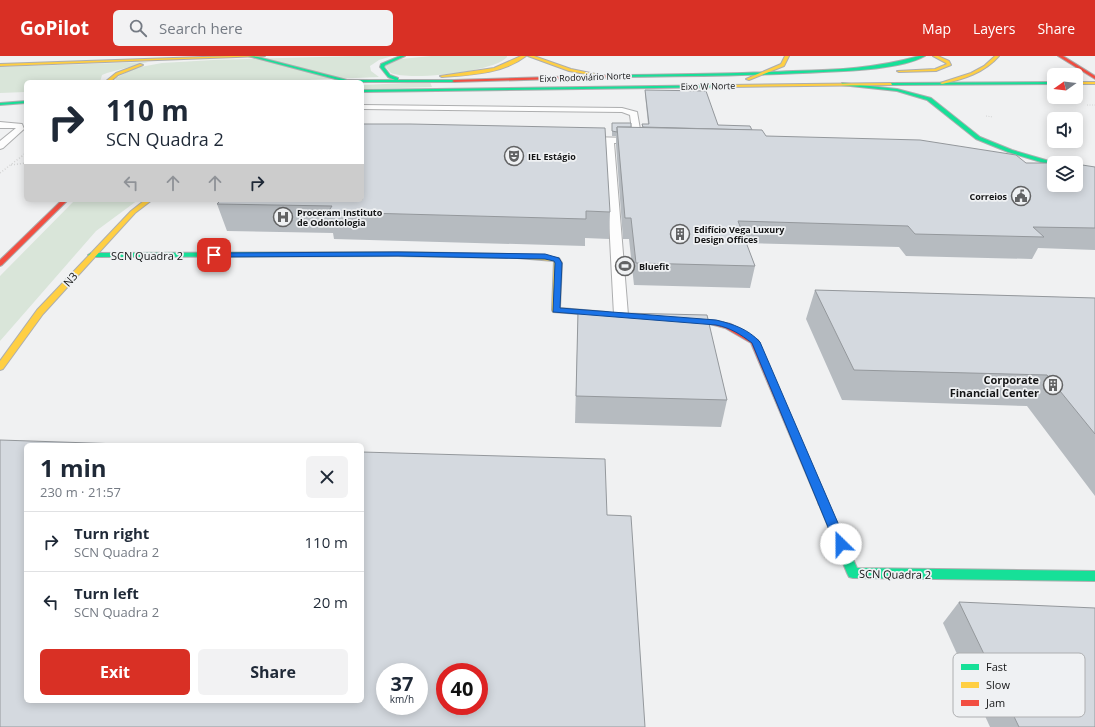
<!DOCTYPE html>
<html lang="en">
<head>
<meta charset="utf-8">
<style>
  :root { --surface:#fff; --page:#f2f2f3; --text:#1f2937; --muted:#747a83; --line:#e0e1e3; --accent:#d93025 }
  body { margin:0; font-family:"Open Sans",sans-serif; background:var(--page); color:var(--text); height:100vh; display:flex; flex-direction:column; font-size:15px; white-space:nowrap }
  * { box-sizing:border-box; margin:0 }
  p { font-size:13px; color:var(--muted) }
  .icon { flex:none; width:22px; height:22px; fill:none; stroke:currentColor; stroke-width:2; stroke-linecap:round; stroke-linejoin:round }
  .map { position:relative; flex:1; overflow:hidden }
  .sheet { position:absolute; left:24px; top:387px; width:340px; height:260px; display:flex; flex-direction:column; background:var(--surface); border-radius:6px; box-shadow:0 2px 10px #0003 }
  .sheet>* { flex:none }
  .hud { position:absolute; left:24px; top:24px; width:340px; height:122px; border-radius:6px; box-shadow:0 2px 10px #0003; background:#fff; color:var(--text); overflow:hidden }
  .needle { width:26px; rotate:256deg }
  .fabs { position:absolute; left:1047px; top:12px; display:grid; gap:8px }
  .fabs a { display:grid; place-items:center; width:36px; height:36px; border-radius:6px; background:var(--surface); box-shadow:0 2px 10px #0003; font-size:20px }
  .speed { position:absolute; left:376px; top:607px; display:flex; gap:8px; font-size:20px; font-weight:700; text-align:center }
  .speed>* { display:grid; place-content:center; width:52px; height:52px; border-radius:50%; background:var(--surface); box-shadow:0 2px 10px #0003; line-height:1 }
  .speed small { font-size:10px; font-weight:400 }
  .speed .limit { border:6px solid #d22; background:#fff; color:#111 }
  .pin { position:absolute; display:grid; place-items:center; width:34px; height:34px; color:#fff; margin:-17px; border-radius:8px; box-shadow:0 2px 6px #0006 }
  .me { position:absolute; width:44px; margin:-22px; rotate:337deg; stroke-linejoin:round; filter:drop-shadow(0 0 3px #0008) }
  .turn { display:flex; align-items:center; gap:14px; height:84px; padding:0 16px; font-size:18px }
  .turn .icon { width:52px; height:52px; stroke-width:2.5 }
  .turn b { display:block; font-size:28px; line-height:34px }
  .lanes { display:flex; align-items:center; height:38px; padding:0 16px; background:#0003; justify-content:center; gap:20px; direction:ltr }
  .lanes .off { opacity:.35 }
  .round { display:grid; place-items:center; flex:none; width:42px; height:42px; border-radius:6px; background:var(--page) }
  .headline { display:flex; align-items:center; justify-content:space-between; height:68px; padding:0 16px }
  h1 { font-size:24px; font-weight:700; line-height:30px }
  .action { display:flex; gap:8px; margin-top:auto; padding:8px 16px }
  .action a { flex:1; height:46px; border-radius:6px; background:var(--accent); color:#fff; font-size:16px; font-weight:700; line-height:46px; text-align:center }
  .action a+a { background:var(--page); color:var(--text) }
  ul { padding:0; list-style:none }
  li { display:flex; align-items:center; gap:12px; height:60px; padding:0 16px; border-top:1px solid var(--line) }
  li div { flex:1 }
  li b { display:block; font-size:15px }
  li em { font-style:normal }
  header { display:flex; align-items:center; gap:24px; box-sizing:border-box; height:56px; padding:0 20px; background:var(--accent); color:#fff }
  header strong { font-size:19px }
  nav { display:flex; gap:22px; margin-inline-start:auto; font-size:14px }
  .search { width:280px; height:36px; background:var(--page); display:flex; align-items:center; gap:10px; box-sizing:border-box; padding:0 14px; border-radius:6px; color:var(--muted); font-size:15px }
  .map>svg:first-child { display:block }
  .green { fill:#d9e5d9 }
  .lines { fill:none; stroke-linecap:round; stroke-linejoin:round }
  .lane-casing { stroke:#adaeaf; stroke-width:2 }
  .fast-casing { stroke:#adaeaf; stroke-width:2 }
  .slow-casing { stroke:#adaeaf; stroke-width:2 }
  .jam-casing { stroke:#adaeaf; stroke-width:2 }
  .path-far1 { stroke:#d3d4d4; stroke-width:1; stroke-dasharray:1 1.5; stroke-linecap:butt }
  .path { stroke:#d3d4d4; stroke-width:1.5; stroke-dasharray:1 2; stroke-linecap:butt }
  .lane { fill:#fdfdfd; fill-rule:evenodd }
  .fast { fill:#16e098; fill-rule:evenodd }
  .slow { fill:#ffcf43; fill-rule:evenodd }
  .jam { fill:#f24e42; fill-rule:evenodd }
  .wall { fill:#b6bbc0 }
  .building { fill:#d4d9df; stroke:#94989c; fill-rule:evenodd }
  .route { fill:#1a73e8; stroke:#114b97 }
  .labels { text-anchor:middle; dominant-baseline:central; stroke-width:3.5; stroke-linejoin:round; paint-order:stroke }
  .far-street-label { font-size:9px; fill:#151617; stroke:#eff1f3 }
  .far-poi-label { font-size:9px; font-weight:bold; fill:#151617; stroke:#eff1f3; text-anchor:start }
  .street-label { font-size:11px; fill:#151617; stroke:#eff1f3 }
  .poi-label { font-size:11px; font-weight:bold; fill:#151617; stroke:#eff1f3; text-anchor:end }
  .key { fill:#eff1f3; stroke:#aeafb1; stroke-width:1 }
  .key-label { font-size:11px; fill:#151617 }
</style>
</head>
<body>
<header>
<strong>GoPilot</strong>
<div class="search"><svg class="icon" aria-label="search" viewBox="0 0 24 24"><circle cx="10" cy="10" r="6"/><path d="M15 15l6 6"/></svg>Search here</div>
<nav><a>Map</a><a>Layers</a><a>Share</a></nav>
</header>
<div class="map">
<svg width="1095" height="671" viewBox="0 0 1095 671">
  <rect width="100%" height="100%" fill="#f0f1f2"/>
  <g class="green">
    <polygon points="357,0 392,0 379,4 370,10 371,15 379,21 262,26 115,26 116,22 135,12 162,7 213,4"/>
    <path d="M 431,0 L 507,0 L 507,1 C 495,16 409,25 391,17 C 389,15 387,12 385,10 L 401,3 Z"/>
    <polygon points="148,6 107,17 102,19 100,26 26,26 26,36 0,37 0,11"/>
    <polygon points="430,26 432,31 362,33 362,29"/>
    <polygon points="75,144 138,144 96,175 0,285 0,220"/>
  </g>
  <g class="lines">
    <g class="lane-casing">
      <g id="lane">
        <polygon points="362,49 622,52 637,56 642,85 641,87 614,87 628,259 626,262 616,262 614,259 605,87 586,87 582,84 586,81 633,82 630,59 622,56 362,53"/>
        <polygon points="0,66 22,68 24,73 3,92 0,93 0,85 16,72 0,72"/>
      </g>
    </g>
    <g class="fast-casing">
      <g id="fast">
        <polygon points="248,0 254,0 347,24 395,24 388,21 380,11 381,8 400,0 405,0 385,9 384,11 390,19 398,22 398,24 454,24 456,25 454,26 322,26 339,24"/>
        <path d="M 919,0 L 925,0 C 902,13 851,15 823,16 C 756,20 688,20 620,21 L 618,20 L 620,19 C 678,18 735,18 793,15 C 835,14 878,12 919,0 Z"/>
        <polygon points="1054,26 1054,28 891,29 889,28 891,27"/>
        <polygon points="842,27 897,33 931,42 980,81 1012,94 1056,107 1054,107 1054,110 1008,96 976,83 927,44 897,35 841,29"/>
        <polygon points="730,29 729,31 362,36 362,34"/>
        <polygon points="26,45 26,47 0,49 0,47"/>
        <polygon points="398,196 507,198 510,200 507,202 398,200 91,201 88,199 91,197"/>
        <polygon points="823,442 827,443 828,446 857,512 1095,515 1095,525 853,522 849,521 847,517 818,446 819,443"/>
      </g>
    </g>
    <g class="slow-casing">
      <g id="slow">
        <polygon points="231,0 265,0 0,10 0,8"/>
        <path d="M 521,0 L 526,0 C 503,18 470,19 442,21 L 440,20 L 494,12 Z"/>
        <polygon points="528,0 534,0 571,13 610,21 608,22 569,15"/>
        <polygon points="785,0 789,0 784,10 749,24 746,23 781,8"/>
        <polygon points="933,0 938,0 949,5 951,9 936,15 899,16 897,15 935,13 947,8 946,7"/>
        <path d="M 995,0 L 999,0 C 984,17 964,23 942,28 L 940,27 L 971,17 L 984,10 Z"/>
        <polygon points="140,8 143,9 118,19 110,26 105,26 116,17"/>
        <rect x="1076" y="26" width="19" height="2"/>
        <polygon points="891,27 892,29 729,31 727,30 729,29"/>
        <polygon points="145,144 152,144 135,157 43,258 3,313 0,314 0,305 37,254 131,155"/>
        <polygon points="507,198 559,202 562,207 560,252 607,256 611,258 607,260 553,256 552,254 554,205 505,201 505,199"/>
      </g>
    </g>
    <g class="jam-casing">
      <g id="jam">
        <polygon points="1058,0 1063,0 1095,20 1095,23"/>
        <polygon points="620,19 621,21 454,26 452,25 454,24"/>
        <polygon points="62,144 68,144 2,209 0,210 0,204"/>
        <polygon points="676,261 710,264 731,268 758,284 828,446 827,449 823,450 819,449 818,446 751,287 725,272 710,268 679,265 675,263"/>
      </g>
    </g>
    <g class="path-far1">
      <polyline points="1087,49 1095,49"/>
      <polyline points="986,60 993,61"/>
    </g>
    <g class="path">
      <polyline points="11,109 26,107"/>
      <polyline points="0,117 26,97"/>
    </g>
    <use href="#lane" class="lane"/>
    <use href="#fast" class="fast"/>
    <use href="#slow" class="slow"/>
    <use href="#jam" class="jam"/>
  </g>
  <g class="wall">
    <polygon points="645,34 718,69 752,74 766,80 1026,107 1095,111 1095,194 1038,192 1032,203 906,200 899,191 746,187 755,210 750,232 634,229 629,183 623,183 616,89 616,80 612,80 612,67 631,71 642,71 642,68 648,68 645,38"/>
    <polygon points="217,144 362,144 610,156 609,183 585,182 585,190 334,183 333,177 227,175 217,148 218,147"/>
    <polygon points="815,234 1095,242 1095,440 1027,350 842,344 806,263"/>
    <polygon points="578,256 727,344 721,371 575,367"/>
    <polygon points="959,546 1095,671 990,671 943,567"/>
  </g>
  <g class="building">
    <polygon points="645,34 706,35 718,69 750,70 752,74 643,71 642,68 649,68"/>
    <polygon points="612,67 631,67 631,71 617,71 617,76 612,75"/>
    <polygon points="362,68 410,68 605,72 610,156 586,155 586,163 328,156 332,150 217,148 221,144 362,144"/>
    <polygon points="617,71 762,74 766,80 920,84 1016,99 1026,107 1054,107 1054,129 1076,129 1076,108 1095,111 1095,172 1033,171 1044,181 915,178 908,170 738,165 755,210 636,207 631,162 625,162"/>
    <polygon points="815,234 1095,242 1095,378 1047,319 854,314"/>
    <polygon points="578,256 707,259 727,344 576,340"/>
    <path d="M 0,384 L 151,389 L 26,389 L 26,645 L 362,645 L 362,396 L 605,403 L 607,459 L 631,460 L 645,671 L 0,671 ZM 385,616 L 419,616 L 419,650 L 385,650 ZM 445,616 L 479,616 L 479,650 L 445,650 Z"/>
    <polygon points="959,546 1095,552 1095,671 1019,671"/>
  </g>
  <path class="route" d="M 398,196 L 545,198 L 559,202 L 562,207 L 560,252 L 716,264 C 733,268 748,273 760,286 L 847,488 L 845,492 L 841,493 L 837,492 L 835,488 L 752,287 C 740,278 731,272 716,269 L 553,256 L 555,207 L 554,205 L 545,203 L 398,200 L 214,201 L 211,199 L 214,197 Z"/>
  <defs>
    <g id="theatre-ring" transform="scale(1)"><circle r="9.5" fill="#eff1f3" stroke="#626364" stroke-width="1.5"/><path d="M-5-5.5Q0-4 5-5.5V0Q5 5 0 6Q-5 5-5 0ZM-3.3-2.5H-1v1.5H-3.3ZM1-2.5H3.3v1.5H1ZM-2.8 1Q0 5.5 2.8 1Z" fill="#626364"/></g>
    <g id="civic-ring" transform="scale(1)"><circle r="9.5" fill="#eff1f3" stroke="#626364" stroke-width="1.5"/><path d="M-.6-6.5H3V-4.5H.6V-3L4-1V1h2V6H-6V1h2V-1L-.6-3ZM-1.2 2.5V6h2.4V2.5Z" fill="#626364"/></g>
    <g id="hospital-ring" transform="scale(1)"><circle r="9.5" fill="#eff1f3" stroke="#626364" stroke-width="1.5"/><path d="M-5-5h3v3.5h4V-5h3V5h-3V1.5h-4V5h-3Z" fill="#626364"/></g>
    <g id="building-ring" transform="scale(1)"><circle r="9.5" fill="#eff1f3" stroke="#626364" stroke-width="1.5"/><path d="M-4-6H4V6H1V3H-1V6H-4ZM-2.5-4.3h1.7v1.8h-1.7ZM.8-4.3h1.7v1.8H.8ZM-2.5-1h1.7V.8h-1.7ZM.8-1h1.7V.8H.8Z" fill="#626364"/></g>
    <g id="stadium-ring" transform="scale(1)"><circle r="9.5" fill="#eff1f3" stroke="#626364" stroke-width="1.5"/><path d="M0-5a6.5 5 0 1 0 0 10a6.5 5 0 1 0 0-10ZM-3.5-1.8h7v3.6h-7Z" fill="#626364"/></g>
  </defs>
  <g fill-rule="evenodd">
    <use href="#theatre-ring" x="514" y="100"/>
    <use href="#civic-ring" x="1021" y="140"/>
    <use href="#hospital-ring" x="283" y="161"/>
    <use href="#building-ring" x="680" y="178"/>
    <use href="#stadium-ring" x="625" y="210"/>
    <use href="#building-ring" x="1053" y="329"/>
  </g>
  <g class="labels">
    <g class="far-street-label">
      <text transform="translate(585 21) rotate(-2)">Eixo Rodoviário Norte</text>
      <text transform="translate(708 30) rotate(-1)">Eixo W Norte</text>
    </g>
    <g class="far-poi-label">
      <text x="528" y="100">IEL Estágio</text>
      <text x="1007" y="140" text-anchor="end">Correios</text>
      <text x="297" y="156">Proceram Instituto<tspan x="297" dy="10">de Odontologia</tspan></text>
      <text x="694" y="173">Edifício Vega Luxury<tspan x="694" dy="10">Design Offices</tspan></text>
      <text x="639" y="210">Bluefit</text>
    </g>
    <g class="street-label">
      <text x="147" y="199">SCN Quadra 2</text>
      <text transform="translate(70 223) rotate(-48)">N3</text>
      <text transform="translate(895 518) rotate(1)">SCN Quadra 2</text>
    </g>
    <g class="poi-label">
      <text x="1039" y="323">Corporate<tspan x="1039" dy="13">Financial Center</tspan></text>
    </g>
  </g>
  <rect x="953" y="597" width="132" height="64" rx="6" class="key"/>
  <rect x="961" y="608" width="18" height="6" fill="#16e098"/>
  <rect x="961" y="626" width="18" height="6" fill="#ffcf43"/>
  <rect x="961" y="644" width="18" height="6" fill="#f24e42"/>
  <g class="key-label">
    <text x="986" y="615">Fast</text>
    <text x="986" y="633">Slow</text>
    <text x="986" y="651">Jam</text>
  </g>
</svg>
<div class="fabs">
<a><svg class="needle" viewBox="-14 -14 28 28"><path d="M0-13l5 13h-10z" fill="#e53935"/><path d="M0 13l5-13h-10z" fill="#747a83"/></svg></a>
<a><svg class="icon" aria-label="sound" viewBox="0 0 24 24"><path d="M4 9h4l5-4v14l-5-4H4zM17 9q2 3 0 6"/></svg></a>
<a><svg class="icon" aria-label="layers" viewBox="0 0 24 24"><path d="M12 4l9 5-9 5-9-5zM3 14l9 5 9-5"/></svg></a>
</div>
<div class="speed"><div>37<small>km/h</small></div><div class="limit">40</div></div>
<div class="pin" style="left:214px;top:199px;background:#d93025"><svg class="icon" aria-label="arrive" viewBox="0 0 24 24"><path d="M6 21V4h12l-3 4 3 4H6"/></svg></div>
<svg class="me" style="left:841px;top:488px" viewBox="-20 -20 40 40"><circle r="19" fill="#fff"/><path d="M0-13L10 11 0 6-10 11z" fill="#1a73e8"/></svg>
<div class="hud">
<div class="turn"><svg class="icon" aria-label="right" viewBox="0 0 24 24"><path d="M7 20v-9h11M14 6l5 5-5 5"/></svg><div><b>110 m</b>SCN Quadra 2</div></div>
<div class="lanes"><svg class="icon off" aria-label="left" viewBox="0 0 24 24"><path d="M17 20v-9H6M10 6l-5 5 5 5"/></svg><svg class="icon off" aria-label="ahead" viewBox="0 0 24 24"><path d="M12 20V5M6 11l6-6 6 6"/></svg><svg class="icon off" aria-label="ahead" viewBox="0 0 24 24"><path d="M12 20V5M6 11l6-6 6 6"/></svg><svg class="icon" aria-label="right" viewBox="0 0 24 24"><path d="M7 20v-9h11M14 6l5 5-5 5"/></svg></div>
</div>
<section class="sheet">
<div class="headline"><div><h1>1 min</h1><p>230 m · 21:57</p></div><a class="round"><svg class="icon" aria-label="close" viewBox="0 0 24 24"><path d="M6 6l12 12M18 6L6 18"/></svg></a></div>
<ul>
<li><svg class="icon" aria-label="right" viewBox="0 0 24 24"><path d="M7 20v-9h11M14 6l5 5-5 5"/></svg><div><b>Turn right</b><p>SCN Quadra 2</p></div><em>110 m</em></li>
<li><svg class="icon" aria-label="left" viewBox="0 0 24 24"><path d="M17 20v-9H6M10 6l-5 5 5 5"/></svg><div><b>Turn left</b><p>SCN Quadra 2</p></div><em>20 m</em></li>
</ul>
<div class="action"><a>Exit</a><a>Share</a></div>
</section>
</div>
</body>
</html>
